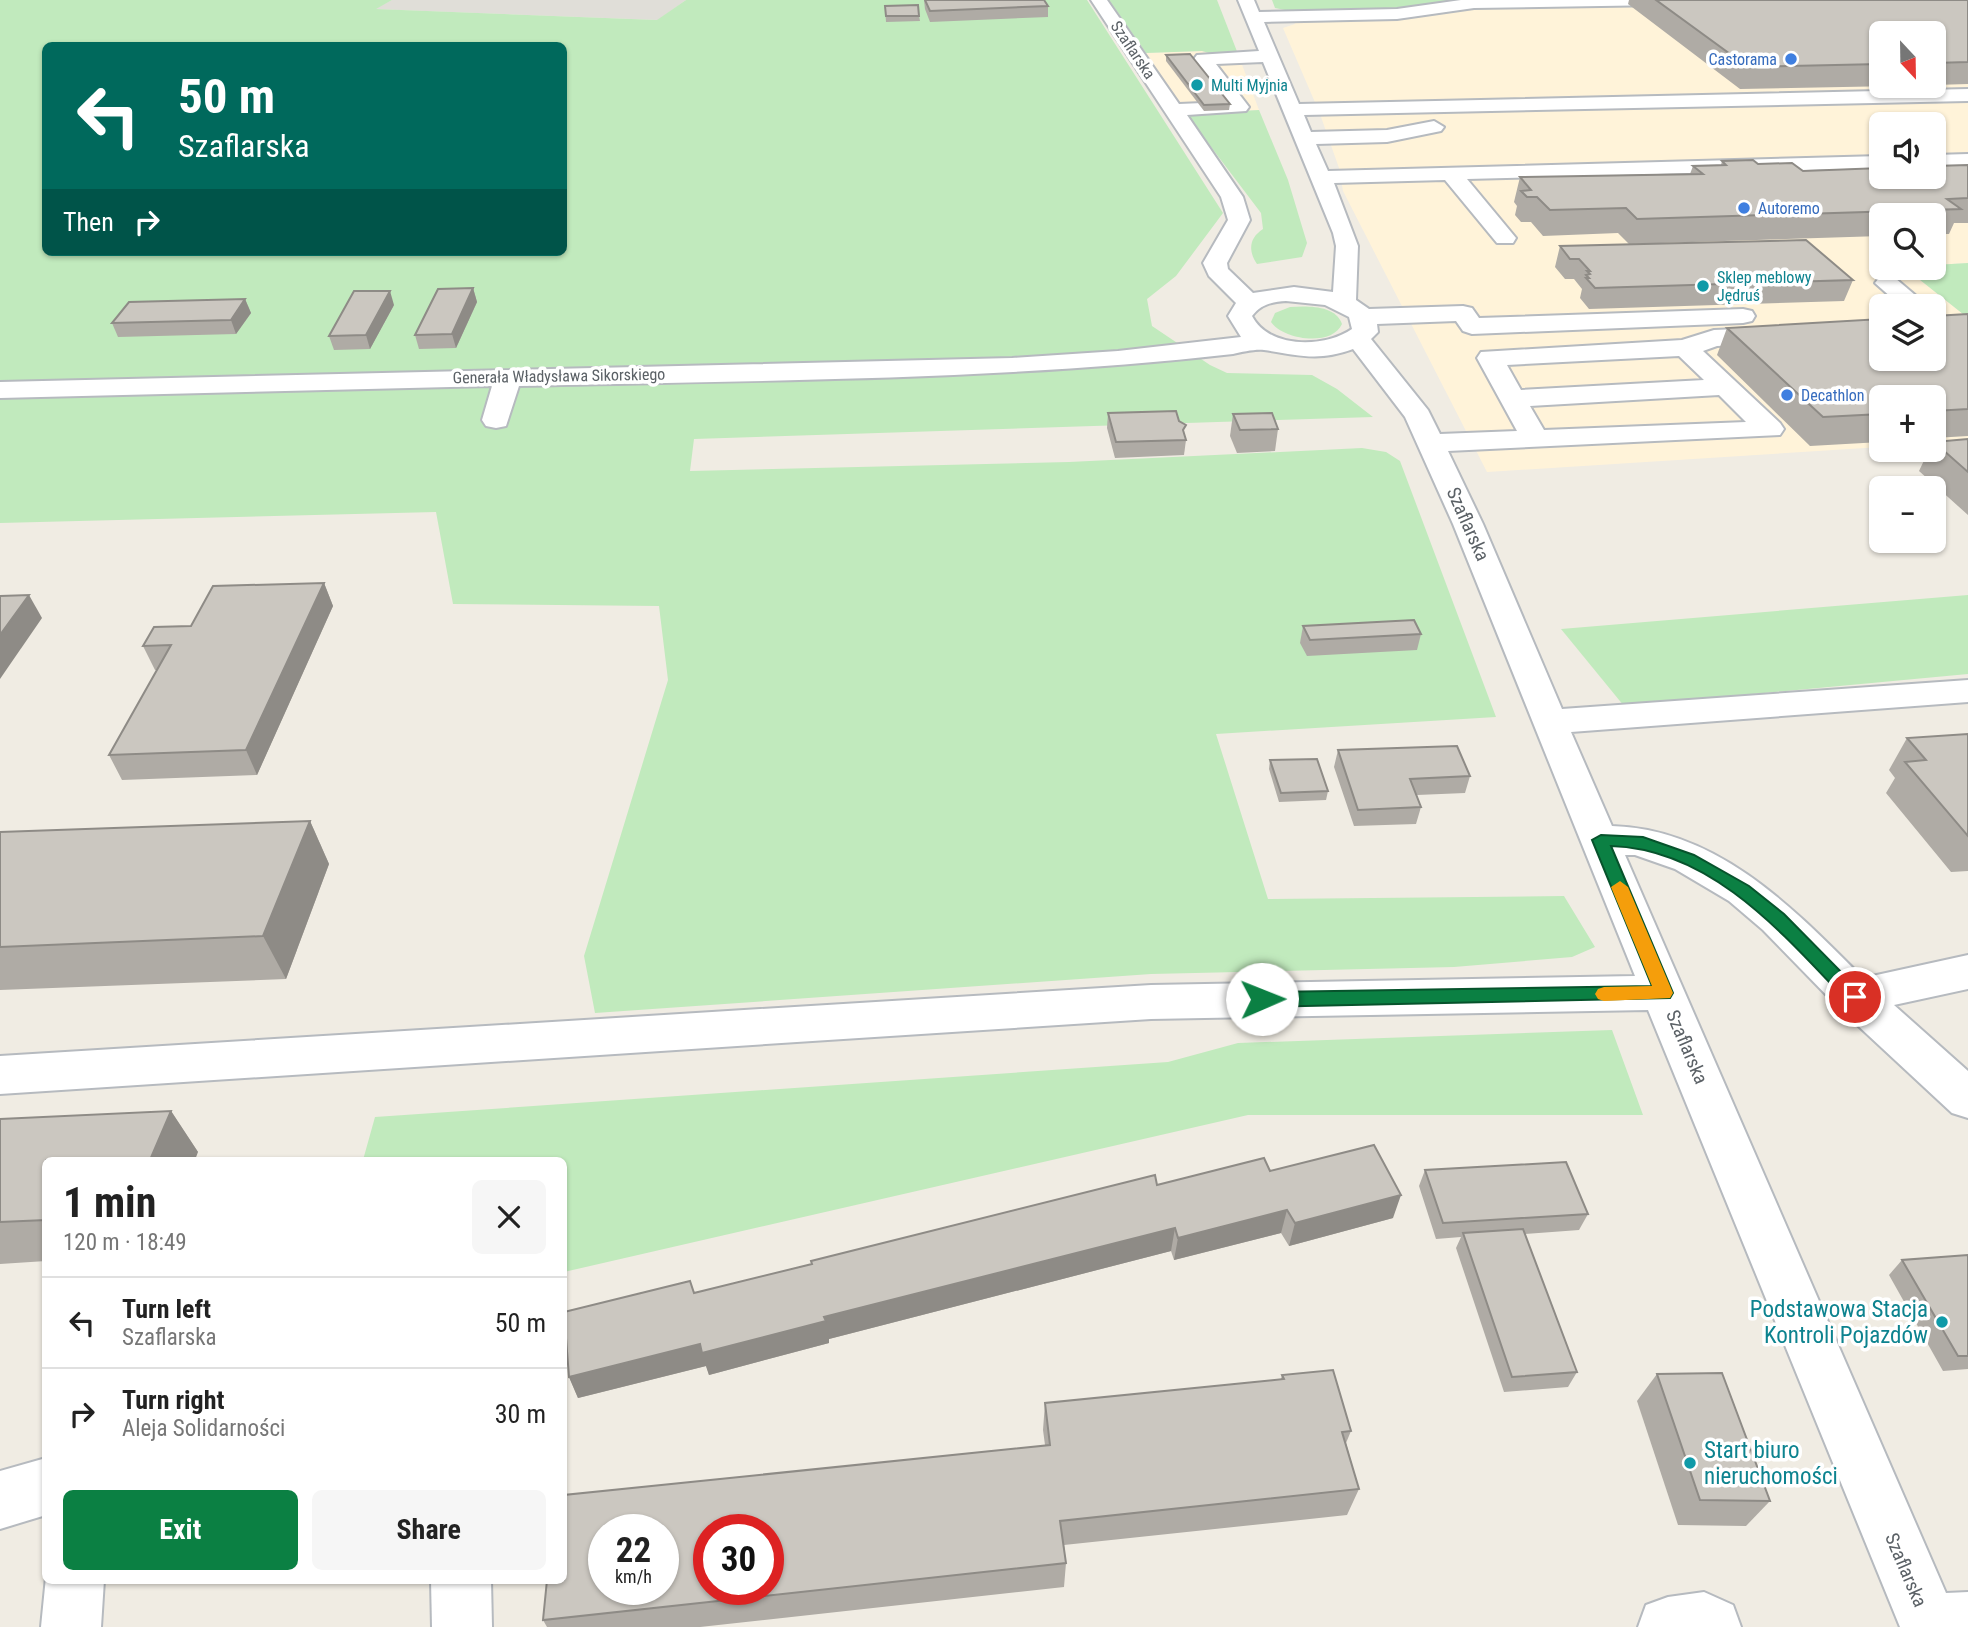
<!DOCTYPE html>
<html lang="en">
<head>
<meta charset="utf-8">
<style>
  :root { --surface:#fff; --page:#f6f6f6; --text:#222; --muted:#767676; --line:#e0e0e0; --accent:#0b8043 }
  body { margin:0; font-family:"Roboto Condensed",sans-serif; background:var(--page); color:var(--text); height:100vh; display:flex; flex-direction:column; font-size:26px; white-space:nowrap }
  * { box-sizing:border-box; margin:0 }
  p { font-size:23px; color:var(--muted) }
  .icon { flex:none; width:38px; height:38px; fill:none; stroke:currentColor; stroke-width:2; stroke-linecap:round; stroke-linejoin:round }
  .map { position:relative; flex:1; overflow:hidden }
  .side { position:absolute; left:42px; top:1157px; width:525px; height:427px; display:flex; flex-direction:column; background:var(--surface); border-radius:10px; box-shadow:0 2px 5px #0004 }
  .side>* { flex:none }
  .hud { position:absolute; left:42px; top:42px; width:525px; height:214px; border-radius:10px; box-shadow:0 2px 5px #0004; background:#00695c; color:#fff; overflow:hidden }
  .needle { width:46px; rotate:158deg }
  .fabs { position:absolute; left:1869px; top:21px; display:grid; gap:14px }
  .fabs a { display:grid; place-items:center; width:77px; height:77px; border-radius:10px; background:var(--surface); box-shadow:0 2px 5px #0004; font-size:35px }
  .speed { position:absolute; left:588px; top:1514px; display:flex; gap:14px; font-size:35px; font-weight:700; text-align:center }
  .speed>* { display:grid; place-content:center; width:91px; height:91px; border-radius:50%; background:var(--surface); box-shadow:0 2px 5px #0004; line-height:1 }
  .speed small { font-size:18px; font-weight:400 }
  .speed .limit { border:10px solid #d22; background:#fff; color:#111 }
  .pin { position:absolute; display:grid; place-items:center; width:60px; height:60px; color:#fff; margin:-30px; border:4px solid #fff; border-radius:50%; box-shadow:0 2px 7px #0007 }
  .me { position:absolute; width:77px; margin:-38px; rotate:89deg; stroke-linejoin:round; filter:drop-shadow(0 0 5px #0008) }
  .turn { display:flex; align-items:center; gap:24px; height:147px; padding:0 21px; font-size:32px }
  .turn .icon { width:91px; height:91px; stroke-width:2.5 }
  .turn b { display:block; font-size:49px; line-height:60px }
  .then { display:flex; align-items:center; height:66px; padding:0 21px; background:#0003; gap:14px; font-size:26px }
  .round { display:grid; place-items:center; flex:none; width:74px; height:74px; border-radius:10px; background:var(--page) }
  .head { display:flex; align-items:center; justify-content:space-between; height:119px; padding:0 21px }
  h1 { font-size:42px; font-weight:700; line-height:52px }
  .cta { display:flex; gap:14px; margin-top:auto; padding:14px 21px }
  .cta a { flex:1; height:80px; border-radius:10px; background:var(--accent); color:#fff; font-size:28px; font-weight:700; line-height:80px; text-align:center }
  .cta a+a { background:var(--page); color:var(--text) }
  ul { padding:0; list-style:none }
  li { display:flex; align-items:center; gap:21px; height:91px; padding:0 21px; border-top:2px solid var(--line) }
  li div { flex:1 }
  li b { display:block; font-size:26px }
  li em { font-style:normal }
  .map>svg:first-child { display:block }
  .commercial { fill:#fff3d9; fill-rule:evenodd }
  .industrial { fill:#e0ded8 }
  .green { fill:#c1eabd; fill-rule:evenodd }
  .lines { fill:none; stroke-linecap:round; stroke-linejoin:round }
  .minor-casing { stroke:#b6babf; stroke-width:4 }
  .minor { fill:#fff; fill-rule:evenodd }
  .wall { fill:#afaba5 }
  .shaded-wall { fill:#8e8b86 }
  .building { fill:#cbc7c0; stroke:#8e8b86; stroke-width:2; fill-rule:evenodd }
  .route { fill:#0b8043; stroke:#07532c; stroke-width:2 }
  .slow { fill:#f59e0b }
  .shop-dot { fill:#3f7fe0; stroke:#fff; stroke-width:2.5 }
  .culture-dot { fill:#0f9aa8; stroke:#fff; stroke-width:2.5 }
  .labels { text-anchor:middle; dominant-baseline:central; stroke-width:7; stroke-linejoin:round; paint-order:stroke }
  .far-street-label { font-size:16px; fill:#5b6166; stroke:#fff }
  .far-shop-label { font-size:16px; fill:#366cbe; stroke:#fff; text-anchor:start }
  .far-culture-label { font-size:16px; fill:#0d838f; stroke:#fff; text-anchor:start }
  .street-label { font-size:19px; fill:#5b6166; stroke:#fff }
  .near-culture-label { font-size:23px; fill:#0d838f; stroke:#fff; text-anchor:end }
</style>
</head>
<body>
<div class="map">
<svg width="1968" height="1627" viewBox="0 0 1968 1627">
  <rect width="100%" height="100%" fill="#f0ece3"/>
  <g class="commercial">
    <path d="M 1530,0 L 1968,0 L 1968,263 L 1934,265 L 1934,215 L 1881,215 L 1881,268 L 1905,268 L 1968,318 L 1968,442 L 1934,444 L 1934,397 L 1881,397 L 1881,447 L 1487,472 L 1343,191 L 1339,168 L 1320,114 L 1283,28 L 1295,24 L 1290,11 ZM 1881,33 L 1934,33 L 1934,86 L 1881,86 ZM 1881,124 L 1934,124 L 1934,177 L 1881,177 ZM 1881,306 L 1934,306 L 1934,359 L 1881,359 Z"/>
    <polygon points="1202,51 1216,55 1238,54 1259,110 1186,114 1146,53"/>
  </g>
  <polygon class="industrial" points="392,0 686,0 658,20 374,9"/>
  <g class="green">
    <path d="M 0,0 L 392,0 L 376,9 L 657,20 L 686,0 L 1087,0 L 1223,213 L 1176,276 L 1147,299 L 1152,326 L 1210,365 L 1227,373 L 1312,375 L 1337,389 L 1373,417 L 694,439 L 690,471 L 1069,462 L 1362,448 L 1386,452 L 1400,461 L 1496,717 L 1216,734 L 1268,899 L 1564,896 L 1595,947 L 1572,957 L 1454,967 L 1151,974 L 595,1013 L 584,956 L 668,680 L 659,606 L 453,604 L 436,512 L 0,523 ZM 46,46 L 564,46 L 564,252 L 46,252 Z"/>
    <polygon points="1109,0 1217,0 1238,54 1216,55 1202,51 1146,53"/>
    <polygon points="1272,0 1530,0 1401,10 1290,11 1275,8"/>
    <path d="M 1259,110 L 1288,180 L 1307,243 L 1302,257 L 1257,264 C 1248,251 1249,238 1263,229 L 1261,213 L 1186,114 Z"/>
    <polygon points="1968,263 1968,318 1905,268 1934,268 1934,265"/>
    <path d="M 1290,307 C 1308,306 1335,305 1342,324 C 1332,347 1283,340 1271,322 L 1275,313 Z"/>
    <polygon points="1968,595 1968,674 1624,706 1561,629"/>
    <polygon points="1612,1030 1643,1115 1248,1115 564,1272 564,1160 363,1160 375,1117 1168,1062 1238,1043"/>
  </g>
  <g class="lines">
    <g class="minor-casing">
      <g id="minor">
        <path d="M 1091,0 L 1107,0 L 1179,104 L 1226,102 L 1194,59 L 1197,55 L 1259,51 L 1238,0 L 1254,0 L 1259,12 L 1397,9 L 1461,0 L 1671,0 L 1663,5 L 1474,8 L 1397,19 L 1264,22 L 1299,104 L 1968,89 L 1968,101 L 1304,115 L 1311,132 L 1387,130 L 1434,121 L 1444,127 L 1441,131 L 1387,142 L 1316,144 L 1328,171 L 1881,156 L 1881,168 L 1467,179 L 1516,238 L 1513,243 L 1497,243 L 1445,180 L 1334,183 L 1358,246 L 1356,300 L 1369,309 L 1463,306 L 1472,308 L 1479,318 L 1743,309 L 1752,311 L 1755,316 L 1752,321 L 1743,323 L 1472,334 L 1463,331 L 1456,321 L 1377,324 L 1378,332 L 1371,339 L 1428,410 L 1440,434 L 1517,431 L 1477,358 L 1481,352 L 1682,340 L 1714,330 L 1881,323 L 1881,339 L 1717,346 L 1703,351 L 1780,423 L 1784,429 L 1780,435 L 1448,451 L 1483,524 L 1562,709 L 1968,680 L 1968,702 L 1571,732 L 1612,826 C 1718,829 1794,909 1863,978 L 1968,955 L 1968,989 L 1894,1005 L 1968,1071 L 1968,1118 L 1952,1113 L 1840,1009 L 1763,930 L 1729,901 L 1675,869 L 1635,855 L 1625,855 L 1946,1593 L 1968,1592 L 1968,1627 L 1900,1627 L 1648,1010 L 1151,1019 L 0,1094 L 0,1056 L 1151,985 L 1635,976 L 1453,524 L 1405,417 L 1353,349 C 1317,362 1299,355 1264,350 C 1255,349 1242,352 1233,354 C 996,381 757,380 519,386 L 506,426 L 496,428 L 486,426 L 482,420 L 492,386 L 0,398 L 0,382 L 1012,358 L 1118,351 L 1241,337 L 1228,316 L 1236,303 L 1209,276 L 1203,263 L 1228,220 L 1221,197 ZM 1263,62 L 1333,233 L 1336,246 L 1333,292 L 1294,287 L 1253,293 L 1228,269 L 1227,263 L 1250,220 L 1243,197 L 1187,115 L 1246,111 L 1249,107 L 1216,64 ZM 1286,301 L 1325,305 L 1349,317 L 1352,329 C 1325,348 1269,349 1252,316 C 1261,304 1272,302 1286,301 ZM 1679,356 L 1704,380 L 1521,390 L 1507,365 ZM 1719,395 L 1746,422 L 1544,430 L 1530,406 Z"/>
        <polygon points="1968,154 1968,166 1934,167 1934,155"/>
        <polygon points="1887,276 1895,278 1928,306 1901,306 1875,283 1879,278"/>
        <polygon points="46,1458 46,1515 0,1529 0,1471"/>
        <polygon points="46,1577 46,1580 104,1580 101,1627 41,1627"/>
        <polygon points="431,1580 491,1580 492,1627 432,1627"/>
        <polygon points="1704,1592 1733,1605 1741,1627 1638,1627 1646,1605 1668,1597"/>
      </g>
    </g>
    <use href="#minor" class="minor"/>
  </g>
  <g class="wall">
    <polygon points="924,0 1048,6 1048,17 930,22 925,9"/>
    <polygon points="1629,0 1968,0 1968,84 1934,85 1934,33 1881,33 1881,86 1895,86 1740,89 1628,4"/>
    <polygon points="885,6 919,16 920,21 886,22"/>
    <polygon points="1166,55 1230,104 1229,110 1204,111 1166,61"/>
    <polygon points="1722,161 1758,164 1803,171 1968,165 1968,223 1954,223 1949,234 1934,234 1934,215 1881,215 1881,236 1629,244 1618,233 1543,236 1531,222 1521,222 1515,215 1517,206 1514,202 1520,177 1690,174 1693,166 1721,165"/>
    <polygon points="1560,246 1853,280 1844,301 1589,309 1580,298 1582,289 1574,279 1565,279 1555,267"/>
    <polygon points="473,288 477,302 456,348 419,349 415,335"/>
    <polygon points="245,299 251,313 236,334 118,337 112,323"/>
    <polygon points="394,305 370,349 334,350 329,336"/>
    <polygon points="1968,314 1968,436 1934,438 1934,397 1881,397 1881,442 1810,446 1717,355 1727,328"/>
    <polygon points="1108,413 1185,436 1186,440 1184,455 1115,458 1107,428"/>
    <polygon points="1233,414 1278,429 1275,451 1237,453 1230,436"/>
    <polygon points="1968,439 1968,515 1919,471 1929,450 1934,450 1934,442"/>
    <polygon points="324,583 333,606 257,775 122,780 109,755 157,670 155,670 143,646 191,626"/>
    <polygon points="1303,626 1421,634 1417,650 1307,656 1300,643"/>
    <polygon points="1968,734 1968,871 1951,872 1886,793 1895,778 1889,770 1907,738"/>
    <polygon points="1338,750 1470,776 1465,793 1417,795 1421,807 1416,824 1354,826 1334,767"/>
    <polygon points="1270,760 1328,791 1326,800 1279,802 1269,769"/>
    <polygon points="310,821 329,864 286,979 0,990 0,832"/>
    <polygon points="171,1111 198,1152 46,1160 46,1261 0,1264 0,1119"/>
    <polygon points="1425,1170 1588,1214 1579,1230 1525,1234 1577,1372 1568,1387 1504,1392 1456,1248 1461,1237 1436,1239 1419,1186"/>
    <polygon points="1270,1171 1393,1218 1289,1246 1281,1233 1174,1260 1171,1251 829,1339 829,1343 709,1375 706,1366 578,1398 569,1377 694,1293 812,1264 1157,1185"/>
    <polygon points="1968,1255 1968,1369 1943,1371 1889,1275 1902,1260"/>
    <polygon points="1657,1374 1770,1501 1746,1526 1678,1525 1637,1401"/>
    <polygon points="1282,1375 1351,1431 1346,1443 1359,1489 1347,1515 1064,1545 1066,1563 1064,1587 700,1627 547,1627 543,1620 1045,1445 1043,1430 1045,1403 1281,1379"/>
  </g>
  <g class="shaded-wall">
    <polygon points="473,288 477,302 456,348 452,334"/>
    <polygon points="390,291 394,305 370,349 366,335"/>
    <polygon points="245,299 251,313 236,334 231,320"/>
    <polygon points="324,583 333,606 257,775 246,750"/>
    <polygon points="29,595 42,618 0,679 0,635"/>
    <polygon points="310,821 329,864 286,979 263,936"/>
    <polygon points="171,1111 198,1152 195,1160 150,1160"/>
    <polygon points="1401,1195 1393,1218 1289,1246 1295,1223"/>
    <polygon points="1287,1210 1281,1233 1174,1260 1178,1238"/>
    <polygon points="1175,1228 1171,1251 829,1339 829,1343 709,1375 706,1366 578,1398 569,1377 700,1344 824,1317"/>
  </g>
  <g class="building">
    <polygon points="925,0 1044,0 1048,6 930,11"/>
    <polygon points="1656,0 1968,0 1968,62 1934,63 1934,33 1881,33 1881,64 1748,67"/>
    <polygon points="918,5 919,16 886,16 885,6"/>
    <polygon points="1190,54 1230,104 1204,105 1166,55"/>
    <polygon points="1753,160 1758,164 1792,163 1803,171 1881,168 1881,177 1934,177 1934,166 1968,165 1968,198 1947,199 1961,209 1637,219 1626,208 1550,210 1537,197 1527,197 1521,191 1531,190 1520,177 1703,174 1693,166 1726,165 1722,161"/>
    <polygon points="1806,240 1853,280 1595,288 1586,278 1589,278 1586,275 1590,274 1587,271 1590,271 1579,259 1570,259 1560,246"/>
    <polygon points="473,288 452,334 415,335 438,289"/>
    <polygon points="354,291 390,291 366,335 329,336"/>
    <polygon points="245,299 231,320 112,323 129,302"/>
    <polygon points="1968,314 1968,409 1934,411 1934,397 1881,397 1881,414 1823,417 1727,328 1881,319 1881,359 1934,359 1934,316"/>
    <polygon points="1176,411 1179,421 1186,425 1183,430 1186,440 1116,442 1108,413"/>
    <polygon points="1272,413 1278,429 1240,430 1233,414"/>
    <polygon points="1968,439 1968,472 1934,442"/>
    <polygon points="324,583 246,750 109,755 171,645 143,646 154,627 191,626 213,586"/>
    <polygon points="29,595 0,635 0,596"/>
    <polygon points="1414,620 1421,634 1310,640 1303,626"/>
    <polygon points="1968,734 1968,836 1905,762 1926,760 1907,738"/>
    <polygon points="1457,746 1470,776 1410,779 1421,807 1358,810 1338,750"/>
    <polygon points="1317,759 1328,791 1281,793 1270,760"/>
    <polygon points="310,821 263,936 0,947 0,832"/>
    <polygon points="171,1111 150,1160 46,1160 46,1220 0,1222 0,1119"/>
    <polygon points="1374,1145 1401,1195 1295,1223 1287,1210 1178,1238 1175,1228 824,1317 826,1321 702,1353 700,1344 569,1377 564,1312 690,1281 694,1293 812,1264 811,1261 1155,1175 1157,1185 1264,1158 1270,1171"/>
    <polygon points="1566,1162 1588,1214 1443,1223 1425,1170"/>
    <polygon points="1523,1229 1577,1372 1512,1377 1463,1233"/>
    <polygon points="1968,1255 1968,1356 1958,1356 1902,1260"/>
    <path d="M 1333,1370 L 1351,1431 L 1342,1432 L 1359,1489 L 1060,1521 L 1066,1563 L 543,1620 L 547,1580 L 564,1580 L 564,1495 L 1050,1445 L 1045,1403 L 1284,1379 L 1282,1375 ZM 604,1530 L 663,1530 L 663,1589 L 604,1589 ZM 709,1530 L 768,1530 L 768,1589 L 709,1589 Z"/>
    <polygon points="1722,1373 1770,1501 1700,1500 1657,1374"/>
  </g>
  <path class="route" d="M 1601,835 L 1643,837 L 1694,855 L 1749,886 L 1784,914 L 1861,992 L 1864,997 L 1861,1002 L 1848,1002 C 1784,935 1712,849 1611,846 L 1673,993 L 1670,998 L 1262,1007 L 1256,1004 L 1253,999 L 1256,994 L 1262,992 L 1652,986 L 1592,840 Z"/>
  <polygon class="slow" points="1620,881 1628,887 1673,993 1670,998 1604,1001 1598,999 1595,994 1598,989 1604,987 1652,986 1611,887"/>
  <g class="shop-dot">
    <circle cx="1791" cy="59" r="7"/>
    <circle cx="1744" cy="208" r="7"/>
    <circle cx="1787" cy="395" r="7"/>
  </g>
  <g class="culture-dot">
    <circle cx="1197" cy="85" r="7"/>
    <circle cx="1703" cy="286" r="7"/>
    <circle cx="1942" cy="1322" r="7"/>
    <circle cx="1690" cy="1463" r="7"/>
  </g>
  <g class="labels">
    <g class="far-street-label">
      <text transform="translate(1133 50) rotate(56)">Szaflarska</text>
      <text transform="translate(559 376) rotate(-1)">Generała Władysława Sikorskiego</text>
    </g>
    <g class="far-shop-label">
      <text x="1777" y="59" text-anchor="end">Castorama</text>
      <text x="1758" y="208">Autoremo</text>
      <text x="1801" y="395">Decathlon</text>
    </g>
    <g class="far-culture-label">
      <text x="1211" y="85">Multi Myjnia</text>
      <text x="1717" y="277">Sklep meblowy<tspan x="1717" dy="18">Jędruś</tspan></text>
    </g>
    <g class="street-label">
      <text transform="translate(1468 524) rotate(66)">Szaflarska</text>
      <text transform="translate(1687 1047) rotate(67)">Szaflarska</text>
      <text transform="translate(1906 1570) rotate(67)">Szaflarska</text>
    </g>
    <g class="near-culture-label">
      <text x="1928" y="1309">Podstawowa Stacja<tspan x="1928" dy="26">Kontroli Pojazdów</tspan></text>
      <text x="1704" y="1450" text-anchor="start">Start biuro<tspan x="1704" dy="26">nieruchomości</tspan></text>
    </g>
  </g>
</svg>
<div class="fabs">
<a><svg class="needle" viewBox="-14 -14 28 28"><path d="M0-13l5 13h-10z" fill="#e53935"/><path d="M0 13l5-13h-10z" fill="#767676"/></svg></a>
<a><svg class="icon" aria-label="sound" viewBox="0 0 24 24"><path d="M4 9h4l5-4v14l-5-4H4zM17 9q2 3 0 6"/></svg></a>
<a><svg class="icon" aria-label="search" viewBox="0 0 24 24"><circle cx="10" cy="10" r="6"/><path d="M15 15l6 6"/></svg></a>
<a><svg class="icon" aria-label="layers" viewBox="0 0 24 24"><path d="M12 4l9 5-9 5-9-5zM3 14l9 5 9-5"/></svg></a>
<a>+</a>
<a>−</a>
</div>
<div class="speed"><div>22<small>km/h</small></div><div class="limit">30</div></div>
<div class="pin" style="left:1855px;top:997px;background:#d93025"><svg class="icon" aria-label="arrive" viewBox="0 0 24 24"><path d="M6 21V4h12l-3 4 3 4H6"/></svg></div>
<svg class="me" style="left:1262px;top:999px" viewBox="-20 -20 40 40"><circle r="19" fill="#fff"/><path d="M0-13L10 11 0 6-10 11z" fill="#0b8043"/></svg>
<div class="hud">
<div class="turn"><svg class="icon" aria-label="left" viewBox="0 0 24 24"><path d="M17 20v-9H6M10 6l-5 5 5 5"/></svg><div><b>50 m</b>Szaflarska</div></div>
<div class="then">Then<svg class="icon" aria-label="right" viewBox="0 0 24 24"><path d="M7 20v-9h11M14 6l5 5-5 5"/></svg></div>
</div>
<section class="side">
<div class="head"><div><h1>1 min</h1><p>120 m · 18:49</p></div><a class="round"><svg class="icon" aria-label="close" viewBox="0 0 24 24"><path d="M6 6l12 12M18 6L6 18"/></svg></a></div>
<ul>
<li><svg class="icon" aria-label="left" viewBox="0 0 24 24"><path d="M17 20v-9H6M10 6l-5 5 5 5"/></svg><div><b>Turn left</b><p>Szaflarska</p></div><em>50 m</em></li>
<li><svg class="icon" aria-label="right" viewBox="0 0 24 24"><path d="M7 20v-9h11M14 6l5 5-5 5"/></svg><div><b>Turn right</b><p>Aleja Solidarności</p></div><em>30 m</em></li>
</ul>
<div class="cta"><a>Exit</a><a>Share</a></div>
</section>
</div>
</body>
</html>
